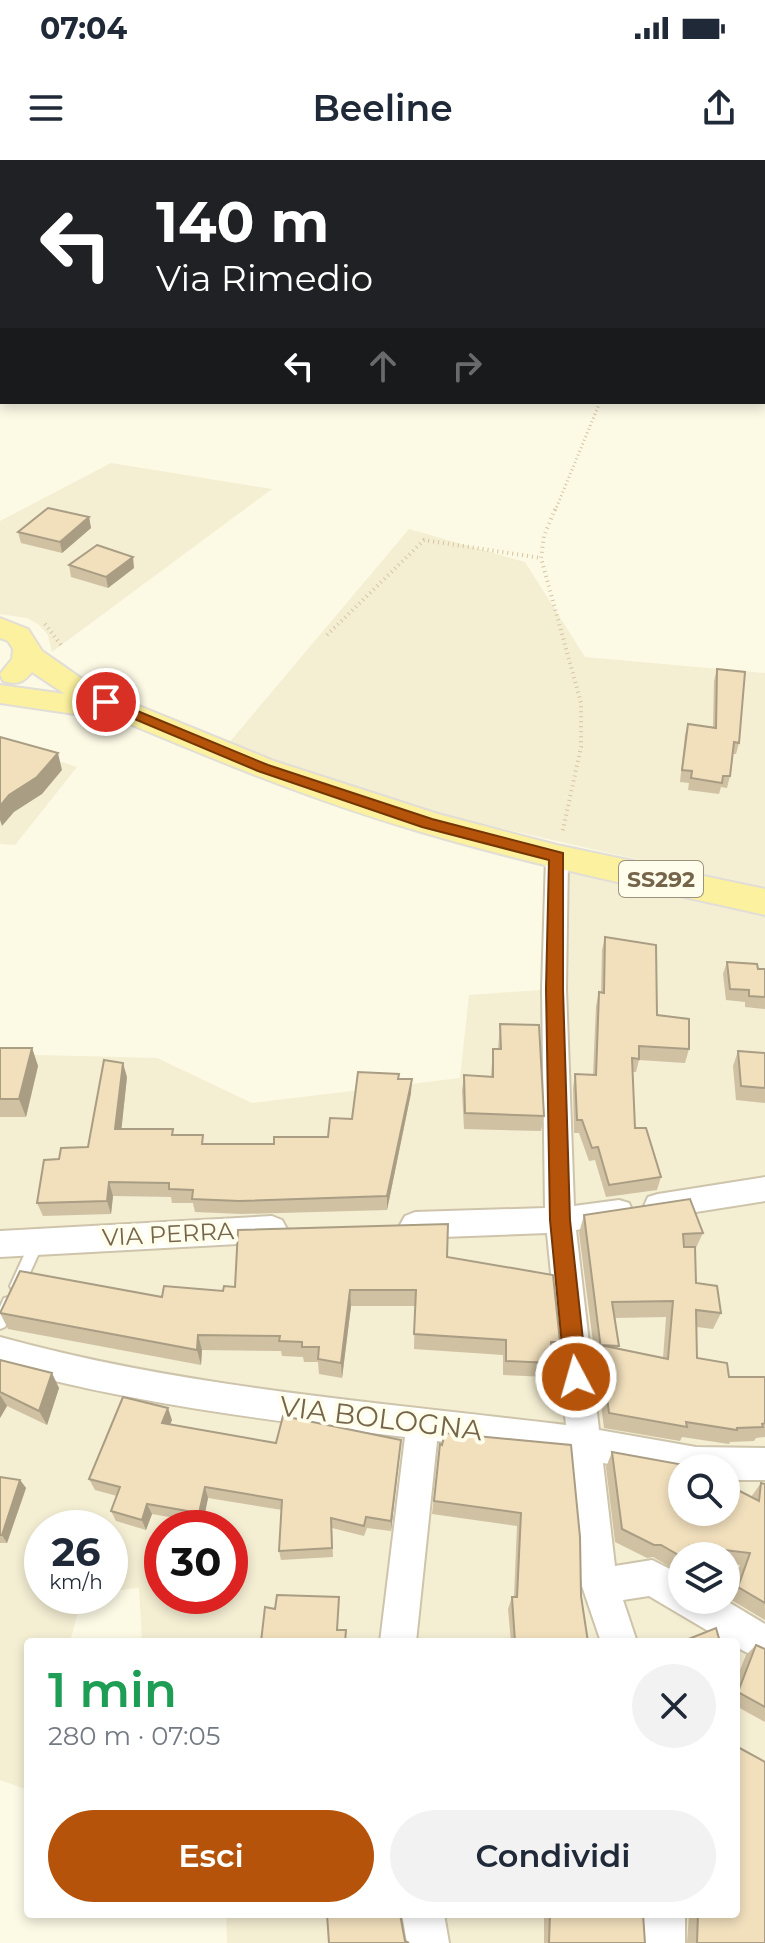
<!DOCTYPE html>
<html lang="it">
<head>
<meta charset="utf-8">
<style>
  :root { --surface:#fff; --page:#f2f2f3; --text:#1f2937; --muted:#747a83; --accent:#b45309 }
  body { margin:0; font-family:Montserrat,sans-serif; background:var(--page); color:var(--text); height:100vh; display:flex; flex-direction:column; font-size:30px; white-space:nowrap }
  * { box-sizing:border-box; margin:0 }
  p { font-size:26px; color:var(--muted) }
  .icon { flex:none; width:44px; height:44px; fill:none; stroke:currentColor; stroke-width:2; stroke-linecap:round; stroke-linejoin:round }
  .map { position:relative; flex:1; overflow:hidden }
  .details { position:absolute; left:24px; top:1478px; width:716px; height:280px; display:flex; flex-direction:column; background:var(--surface); border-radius:8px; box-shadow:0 4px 12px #0003 }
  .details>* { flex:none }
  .top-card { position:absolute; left:0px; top:0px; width:766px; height:244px; box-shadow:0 4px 12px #0003; background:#202124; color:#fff; overflow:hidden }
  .buttons { position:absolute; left:668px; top:1294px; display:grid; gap:16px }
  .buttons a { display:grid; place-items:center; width:72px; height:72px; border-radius:50%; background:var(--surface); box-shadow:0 4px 12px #0003; font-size:40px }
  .speed { position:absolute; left:24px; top:1350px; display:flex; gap:16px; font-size:40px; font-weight:700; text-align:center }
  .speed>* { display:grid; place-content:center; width:104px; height:104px; border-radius:50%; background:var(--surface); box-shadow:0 4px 12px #0003; line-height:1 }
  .speed small { font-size:20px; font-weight:400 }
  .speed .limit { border:12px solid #d22; background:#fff; color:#111 }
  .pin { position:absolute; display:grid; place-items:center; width:68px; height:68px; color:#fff; margin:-34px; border:4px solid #fff; border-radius:50%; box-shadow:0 2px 8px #0007 }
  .me { position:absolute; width:88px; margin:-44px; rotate:354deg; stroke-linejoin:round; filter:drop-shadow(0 0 6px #0008) }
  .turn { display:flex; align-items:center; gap:28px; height:168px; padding:0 24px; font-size:36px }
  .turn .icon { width:104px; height:104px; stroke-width:2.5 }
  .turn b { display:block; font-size:56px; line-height:68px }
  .lanes { display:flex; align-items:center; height:76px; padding:0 24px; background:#0003; justify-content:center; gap:40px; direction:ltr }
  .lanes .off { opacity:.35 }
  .round { display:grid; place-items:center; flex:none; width:84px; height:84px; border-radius:42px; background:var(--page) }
  .summary { display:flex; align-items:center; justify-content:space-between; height:136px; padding:0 24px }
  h1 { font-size:48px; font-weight:600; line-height:60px; color:#1e9e55 }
  .button { display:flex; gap:16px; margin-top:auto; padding:16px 24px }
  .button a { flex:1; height:92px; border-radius:48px; background:var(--accent); color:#fff; font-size:32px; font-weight:600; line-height:92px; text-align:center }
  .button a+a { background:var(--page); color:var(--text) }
  .status { display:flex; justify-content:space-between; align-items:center; height:56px; padding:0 40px; background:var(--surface); direction:ltr }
  .status svg { height:22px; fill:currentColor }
  header { display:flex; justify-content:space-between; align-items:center; height:104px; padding:0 24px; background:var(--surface); font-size:36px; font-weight:600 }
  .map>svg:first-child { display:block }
  .residential { fill:#f4eed3; fill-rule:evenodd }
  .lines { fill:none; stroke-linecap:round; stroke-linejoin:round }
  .stream { stroke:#9fc0d8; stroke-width:4 }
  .lane-casing { stroke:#cec4ab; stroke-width:4 }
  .street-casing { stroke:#cec4ab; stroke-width:4 }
  .primary-casing { stroke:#e1ddd7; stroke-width:4 }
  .path-far2 { stroke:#d7c4a0; stroke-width:2; stroke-dasharray:1 3; stroke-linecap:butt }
  .path-far1 { stroke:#d7c4a0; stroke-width:3; stroke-dasharray:1 3; stroke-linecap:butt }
  .path { stroke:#d7c4a0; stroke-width:4; stroke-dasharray:1 4; stroke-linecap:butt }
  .lane { fill:#fff; fill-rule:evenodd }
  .street { fill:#fff; fill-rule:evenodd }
  .primary { fill:#fbf19e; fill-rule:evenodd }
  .wall { fill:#d0c1a3; fill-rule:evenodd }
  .shaded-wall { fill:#a99d84 }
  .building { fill:#f2e0bd; stroke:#a99d84; stroke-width:2; fill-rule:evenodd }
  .route { fill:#b45309; stroke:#753606; stroke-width:2 }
  .labels { text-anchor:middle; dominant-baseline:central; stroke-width:8; stroke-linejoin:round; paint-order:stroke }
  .shield { fill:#fffdeb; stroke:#9e937a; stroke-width:2 }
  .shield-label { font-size:22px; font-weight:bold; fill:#75654a }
  .street-label { font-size:24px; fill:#75654a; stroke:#fffdeb }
  .near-street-label { font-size:28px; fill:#75654a; stroke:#fffdeb }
</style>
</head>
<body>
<div class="status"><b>07:04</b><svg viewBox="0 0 49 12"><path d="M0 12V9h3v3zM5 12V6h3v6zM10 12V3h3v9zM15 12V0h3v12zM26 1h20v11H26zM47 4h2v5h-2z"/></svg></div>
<header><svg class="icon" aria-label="menu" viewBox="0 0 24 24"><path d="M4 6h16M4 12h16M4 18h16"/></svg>Beeline<svg class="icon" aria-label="share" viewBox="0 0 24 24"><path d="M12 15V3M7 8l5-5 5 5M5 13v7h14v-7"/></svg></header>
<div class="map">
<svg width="765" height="1783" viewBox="0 0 765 1783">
  <rect width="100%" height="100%" fill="#fcfae5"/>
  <g class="residential">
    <polygon points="111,303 272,329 52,492 48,475 39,465 27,458 0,454 0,361"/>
    <polygon points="409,369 525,402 585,497 765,513 765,729 444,655 228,584"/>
    <polygon points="0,582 77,607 15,685 0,684"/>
    <path d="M 557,697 L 765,742 L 765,1783 L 227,1783 L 226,1754 L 736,1754 L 736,1482 L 142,1482 L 139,1428 L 110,1431 L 110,1368 L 42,1368 L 42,1436 L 82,1436 L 70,1482 L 28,1482 L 28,1630 L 0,1620 L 0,894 L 157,898 L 252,943 L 460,918 L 469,835 L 554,829 ZM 682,1308 L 726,1308 L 726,1352 L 682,1352 ZM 162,1368 L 230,1368 L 230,1436 L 162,1436 ZM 682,1396 L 726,1396 L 726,1440 L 682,1440 Z"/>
  </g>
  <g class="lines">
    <polyline class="stream" points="635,0 641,2"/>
    <g class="lane-casing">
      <g id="lane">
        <polygon points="37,1076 42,1078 44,1082 24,1126 22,1130 17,1132 12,1130 10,1126 32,1078"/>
        <polygon points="9,1137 14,1138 16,1143 5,1167 0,1169 0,1147 4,1138"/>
      </g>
    </g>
    <g class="street-casing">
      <g id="street">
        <polygon points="604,0 621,0 622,2 605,2"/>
        <rect x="764" y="55" width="1" height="6"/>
        <path d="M 557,689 L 565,692 L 568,697 L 566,829 L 574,1046 L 619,1040 L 629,1043 L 633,1052 L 629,1061 L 576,1070 L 599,1270 L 696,1287 L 765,1288 L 765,1320 L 726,1320 L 726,1308 L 682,1308 L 682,1317 L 603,1303 L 615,1406 L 652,1400 L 682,1415 L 682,1440 L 725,1440 L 765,1464 L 765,1502 L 736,1487 L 736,1482 L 727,1482 L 649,1436 L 623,1440 L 637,1482 L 601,1482 L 582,1426 L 569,1297 L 437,1281 L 416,1482 L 380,1482 L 405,1277 C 269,1260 133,1244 0,1207 L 0,1177 C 184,1228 377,1242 566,1265 L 547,1073 L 415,1078 L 405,1074 L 400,1065 L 405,1056 L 415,1052 L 545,1048 L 542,829 L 546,697 L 549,692 Z"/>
        <polygon points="765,1017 765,1041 658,1058 648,1055 644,1046 648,1037 658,1034"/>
        <polygon points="272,1056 282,1060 287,1069 282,1078 272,1082 0,1097 0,1071"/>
        <polygon points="402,1754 444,1754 449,1783 407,1783"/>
        <rect x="643" y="1754" width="42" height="29"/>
      </g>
    </g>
    <g class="primary-casing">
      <path id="primary" d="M 0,458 L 28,469 L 42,491 L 95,528 L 274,601 L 438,654 L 557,685 L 765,729 L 765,755 C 649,729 532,705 418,671 C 311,640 208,597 106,554 L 95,557 L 0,543 L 0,525 L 65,534 L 32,512 C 23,523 17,525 3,521 L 0,514 L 12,499 L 13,489 L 8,481 L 0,478 Z"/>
    </g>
    <g class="path-far2">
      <polyline points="170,0 176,2"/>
      <polyline points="200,2 205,0"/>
    </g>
    <polyline class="path-far1" points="555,351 600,242"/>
    <g class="path">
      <polyline points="555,349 544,376 541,398 581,543 581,587 562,674"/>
      <polyline points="45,464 61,485"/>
      <polyline points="327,475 424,380 541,398"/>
    </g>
    <use href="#lane" class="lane"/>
    <use href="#street" class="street"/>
    <use href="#primary" class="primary"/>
  </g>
  <g class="wall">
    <polygon points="89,357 91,368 62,393 21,383 18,372"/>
    <polygon points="69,405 134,408 108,428 71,417"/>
    <polygon points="717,509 739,583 736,594 732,594 730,616 727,628 721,627 719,634 688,630 689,623 680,622 685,575 688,564 713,567 714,521"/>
    <polygon points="605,777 657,855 689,889 685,903 639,900 636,912 632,912 635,968 661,1017 657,1030 606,1037 595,1000 589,1001 579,973 574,973 573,928 575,914 593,915 596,846 599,832 601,833 602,790"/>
    <polygon points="727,802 765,809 765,849 745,847 745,842 726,840 723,814"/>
    <polygon points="500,864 544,956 541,971 464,969 462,931 464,915 491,916 493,889 498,889"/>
    <polygon points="0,888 32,888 38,906 26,957 0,957"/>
    <polygon points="738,891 765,893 765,943 736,940 733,906"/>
    <polygon points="127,917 121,969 174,975 204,984 274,984 328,977 352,959 398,919 411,933 387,1050 242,1054 195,1052 193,1043 172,1043 171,1037 113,1036 111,1054 43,1056 37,1043 59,999 88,987"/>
    <path d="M 584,1055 L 703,1073 L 695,1090 L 696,1123 L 721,1153 L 713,1169 L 697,1167 L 697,1198 L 729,1217 L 765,1217 L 765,1277 L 756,1278 L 754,1281 L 730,1282 L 729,1284 L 682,1277 L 680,1281 L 604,1268 L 579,1073 ZM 666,1157 L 663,1198 L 618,1188 L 619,1186 L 615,1158 Z"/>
    <polygon points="447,1097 560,1182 556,1198 551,1197 551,1203 548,1217 503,1215 503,1195 414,1189 415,1146 351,1146 342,1218 319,1214 318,1202 304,1202 303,1197 282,1196 281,1191 202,1190 201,1205 8,1169 0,1153 223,1131 235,1127"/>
    <polygon points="0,1200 59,1228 47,1265 7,1246 0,1258"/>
    <polygon points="172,1260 170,1264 276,1283 401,1280 391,1371 367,1368 364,1376 332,1368 333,1397 281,1400 279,1391 282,1350 208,1338 203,1363 152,1354 146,1370 116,1361 111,1351 117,1336 95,1330 89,1319"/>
    <polygon points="440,1284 571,1285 581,1436 588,1482 511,1482 508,1449 512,1437 514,1437 517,1366 432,1354"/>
    <polygon points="612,1292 682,1352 751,1337 761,1323 765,1324 765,1460 728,1438 740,1405 726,1404 726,1396 682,1396 682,1414 653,1397 647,1398 615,1382 606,1307"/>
    <polygon points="0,1317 20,1320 26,1328 7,1383 0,1383"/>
    <polygon points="756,1485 765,1489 765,1562 736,1546 736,1520 746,1495"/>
    <polygon points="544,1754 643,1754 645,1783 544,1783"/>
    <polygon points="689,1754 736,1754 765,1783 687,1783"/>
  </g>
  <g class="shaded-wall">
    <polygon points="3,0 32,0 32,2 2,2 2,13 0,14 0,1"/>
    <polygon points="89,357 91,368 62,393 60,382"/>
    <polygon points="133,397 134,408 108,428 106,417"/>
    <polygon points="58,593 62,610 42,634 14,652 2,666 0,660 0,646 9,635"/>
    <polygon points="32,888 38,906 26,957 19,939"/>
    <polygon points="123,903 127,917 120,983 115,969"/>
    <polygon points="412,919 411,933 387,1050 387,1036"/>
    <polygon points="109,1022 113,1036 111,1054 107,1041"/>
    <polygon points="350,1130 351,1146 342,1218 341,1203"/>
    <polygon points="198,1175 202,1190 201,1205 197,1190"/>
    <polygon points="52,1213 59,1228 47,1265 39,1251"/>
    <polygon points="0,1235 7,1246 0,1258"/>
    <polygon points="168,1248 172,1260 166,1274 162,1263"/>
    <polygon points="401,1280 400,1291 391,1371 391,1361"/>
    <polygon points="20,1320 26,1328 7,1383 2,1375"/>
    <polygon points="205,1327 208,1338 203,1363 199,1353"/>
    <polygon points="147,1344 152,1354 146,1370 142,1360"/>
  </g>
  <g class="building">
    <polygon points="48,348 89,357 60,382 18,372"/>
    <polygon points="97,385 133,397 106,417 69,405"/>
    <polygon points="717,509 745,512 739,583 734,582 730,616 723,616 722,623 691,618 692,611 682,610 688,564 716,568"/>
    <polygon points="0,577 58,593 37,617 9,635 0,646"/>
    <polygon points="605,777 656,785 657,855 689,859 689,889 639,886 639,899 632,898 635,968 646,968 661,1017 609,1025 598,987 592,988 582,960 577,960 575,914 596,915 599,832 604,833"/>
    <polygon points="727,802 757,804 758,809 765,809 765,837 749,836 749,830 730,829"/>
    <polygon points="500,864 539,865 544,956 465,953 464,915 493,917 493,889 501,889"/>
    <polygon points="0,888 32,888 19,939 0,939"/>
    <polygon points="738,891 765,893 765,928 741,926"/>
    <polygon points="104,900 123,903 115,969 173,969 172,975 203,975 202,984 274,984 274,977 328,977 330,958 352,959 358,912 399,914 398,919 412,919 387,1036 239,1041 192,1039 193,1030 169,1029 169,1023 109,1022 107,1041 37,1043 44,1000 59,999 61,988 88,987"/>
    <path d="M 690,1039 L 703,1073 L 683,1074 L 684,1087 L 695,1087 L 696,1123 L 717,1126 L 721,1153 L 696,1150 L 697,1198 L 727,1203 L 729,1217 L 765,1217 L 765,1263 L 762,1264 L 763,1267 L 737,1268 L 737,1270 L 686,1262 L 687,1267 L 609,1253 L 584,1055 ZM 673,1141 L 668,1199 L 600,1185 L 619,1186 L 612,1142 Z"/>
    <polygon points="448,1064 447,1097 553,1115 560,1182 551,1182 551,1203 506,1201 506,1180 414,1174 416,1130 350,1130 341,1203 318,1199 319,1187 302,1187 302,1182 279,1181 280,1176 198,1175 197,1190 0,1153 20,1111 162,1137 164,1126 223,1131 224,1126 235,1127 238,1070"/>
    <polygon points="0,1200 52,1213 39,1251 0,1232"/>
    <polygon points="123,1237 168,1248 162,1263 276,1283 283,1256 401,1280 391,1361 366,1357 364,1366 331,1358 332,1388 279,1391 282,1340 205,1327 199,1353 147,1344 142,1360 111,1351 120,1327 89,1319"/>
    <polygon points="445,1273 571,1285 580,1377 581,1436 588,1482 515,1482 512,1437 517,1437 521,1353 434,1341 440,1284 442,1285"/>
    <polygon points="612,1292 689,1306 693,1301 694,1308 682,1308 682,1352 726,1352 726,1324 759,1341 761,1323 765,1324 765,1443 738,1427 750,1393 690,1386 694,1396 682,1396 682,1397 661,1385 654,1385 622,1369"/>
    <polygon points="0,1317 20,1320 2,1375 0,1375"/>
    <polygon points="277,1435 339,1437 337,1470 346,1470 345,1482 261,1482 265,1447 275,1449"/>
    <polygon points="716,1468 720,1482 681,1482"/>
    <polygon points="756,1485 765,1489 765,1547 738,1532"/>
    <polygon points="736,1586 765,1602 765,1783 697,1783 698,1754 736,1754"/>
    <polygon points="327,1754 400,1754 405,1781 409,1783 329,1783"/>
    <polygon points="550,1754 643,1754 645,1783 549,1783"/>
  </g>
  <polygon class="route" points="106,538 268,605 432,659 563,693 563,829 570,1060 587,1217 584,1224 576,1227 569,1224 565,1217 550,1060 546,829 549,700 422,667 258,611 101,545 99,542"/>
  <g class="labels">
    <rect class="shield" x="619" y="701" width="84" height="36" rx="6"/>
    <g class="shield-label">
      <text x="661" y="719">SS292</text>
    </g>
    <g class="street-label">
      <text transform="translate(168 1074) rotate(-3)">VIA PERRA</text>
    </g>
    <g class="near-street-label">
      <text transform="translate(381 1258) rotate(7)">VIA BOLOGNA</text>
    </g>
  </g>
</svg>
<div class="buttons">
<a><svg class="icon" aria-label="search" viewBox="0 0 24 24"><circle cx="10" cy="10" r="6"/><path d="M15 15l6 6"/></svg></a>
<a><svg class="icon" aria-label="layers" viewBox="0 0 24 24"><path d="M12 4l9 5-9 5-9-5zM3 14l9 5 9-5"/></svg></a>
</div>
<div class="speed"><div>26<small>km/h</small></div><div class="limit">30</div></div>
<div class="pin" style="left:106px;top:542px;background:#d93025"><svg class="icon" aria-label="arrive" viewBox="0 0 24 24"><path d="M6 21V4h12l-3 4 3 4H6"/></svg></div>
<svg class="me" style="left:576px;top:1217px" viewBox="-20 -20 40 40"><circle r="17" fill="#b45309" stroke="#fff" stroke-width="3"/><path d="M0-11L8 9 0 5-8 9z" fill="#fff"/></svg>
<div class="top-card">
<div class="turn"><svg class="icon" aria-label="left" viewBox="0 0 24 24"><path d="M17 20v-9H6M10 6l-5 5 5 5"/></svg><div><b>140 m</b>Via Rimedio</div></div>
<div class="lanes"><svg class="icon" aria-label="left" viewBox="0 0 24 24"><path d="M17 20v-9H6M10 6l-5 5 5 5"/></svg><svg class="icon off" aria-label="ahead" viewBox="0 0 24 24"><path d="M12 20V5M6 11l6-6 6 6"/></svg><svg class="icon off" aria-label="right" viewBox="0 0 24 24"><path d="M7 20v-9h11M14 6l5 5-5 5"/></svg></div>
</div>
<section class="details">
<div class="summary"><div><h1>1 min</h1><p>280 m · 07:05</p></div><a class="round"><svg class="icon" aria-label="close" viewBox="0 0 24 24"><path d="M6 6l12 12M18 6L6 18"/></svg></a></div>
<div class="button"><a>Esci</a><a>Condividi</a></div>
</section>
</div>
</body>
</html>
